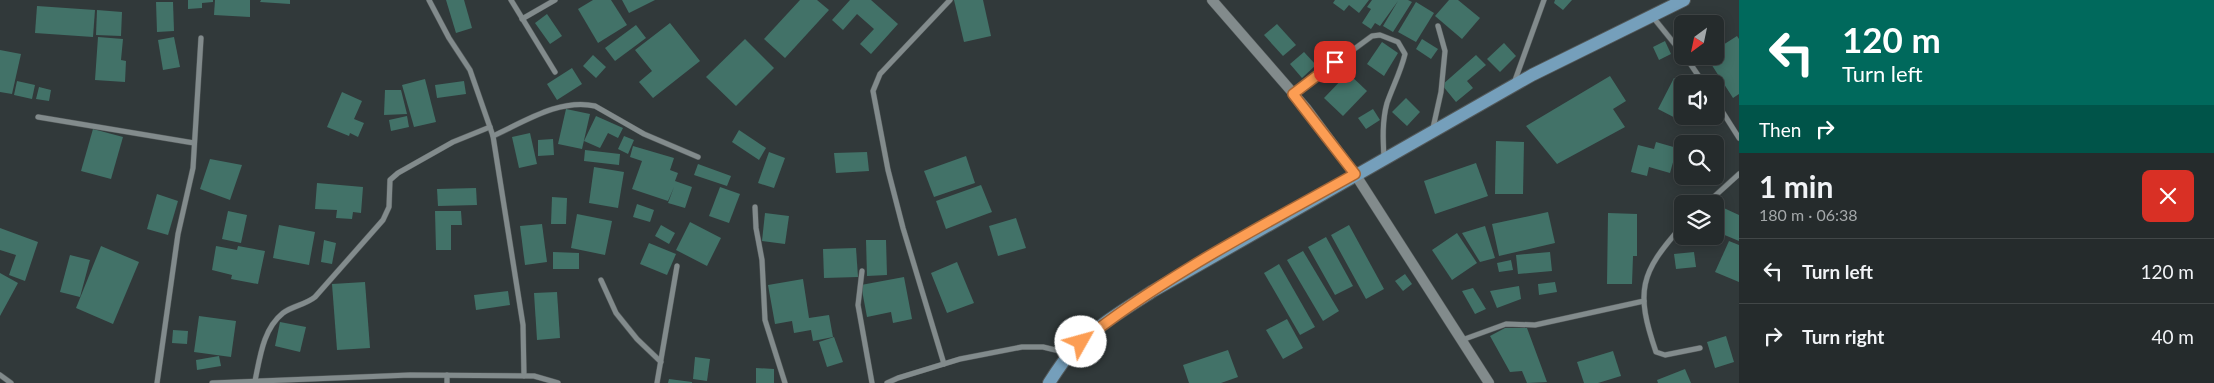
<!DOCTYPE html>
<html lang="en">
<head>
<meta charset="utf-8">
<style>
  :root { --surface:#252b2c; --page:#313738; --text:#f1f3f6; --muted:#a3a7a9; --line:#424748 }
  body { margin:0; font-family:Lato,sans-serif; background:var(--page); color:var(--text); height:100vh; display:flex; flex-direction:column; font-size:19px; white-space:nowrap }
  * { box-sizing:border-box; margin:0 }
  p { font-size:16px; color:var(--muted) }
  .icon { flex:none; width:28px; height:28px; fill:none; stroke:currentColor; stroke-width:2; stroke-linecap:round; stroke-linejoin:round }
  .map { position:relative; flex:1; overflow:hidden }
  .panel { display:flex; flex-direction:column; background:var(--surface); width:475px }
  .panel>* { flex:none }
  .banner { background:#00695c; color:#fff; overflow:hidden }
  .needle { width:32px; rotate:213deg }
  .buttons { position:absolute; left:1674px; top:15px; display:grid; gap:10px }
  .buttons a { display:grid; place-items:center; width:50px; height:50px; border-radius:8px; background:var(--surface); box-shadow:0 2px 12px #0003,0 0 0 1px var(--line); font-size:25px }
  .pin { position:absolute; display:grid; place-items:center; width:42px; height:42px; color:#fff; margin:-21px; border-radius:10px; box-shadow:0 2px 8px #0006 }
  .me { position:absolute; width:55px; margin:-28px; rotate:52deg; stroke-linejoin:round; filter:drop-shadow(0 0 4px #0008) }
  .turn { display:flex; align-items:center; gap:18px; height:105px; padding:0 20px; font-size:22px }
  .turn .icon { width:65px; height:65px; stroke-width:2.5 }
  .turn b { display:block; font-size:35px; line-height:42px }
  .then { display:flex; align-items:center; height:48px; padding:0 20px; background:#0003; gap:10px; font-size:19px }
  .round { display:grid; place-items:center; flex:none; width:52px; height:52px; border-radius:8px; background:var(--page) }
  .summary { display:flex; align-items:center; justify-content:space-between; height:85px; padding:0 20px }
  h1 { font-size:30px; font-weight:700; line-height:38px }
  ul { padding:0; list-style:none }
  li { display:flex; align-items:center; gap:15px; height:65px; padding:0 20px; border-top:1px solid var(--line) }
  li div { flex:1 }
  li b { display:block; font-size:19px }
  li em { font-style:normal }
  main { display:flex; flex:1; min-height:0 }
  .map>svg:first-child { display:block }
  .building { fill:#427268 }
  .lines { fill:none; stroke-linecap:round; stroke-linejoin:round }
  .minor-casing { stroke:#525859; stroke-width:6 }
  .secondary-casing { stroke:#525859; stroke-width:11 }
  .primary-casing { stroke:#525859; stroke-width:14 }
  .minor { stroke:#828b8c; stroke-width:5 }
  .secondary { stroke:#828b8c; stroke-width:10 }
  .primary { stroke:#759fbb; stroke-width:12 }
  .route-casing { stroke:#a46636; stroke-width:12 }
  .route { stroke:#fc9d53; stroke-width:9 }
</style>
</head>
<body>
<main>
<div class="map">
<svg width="1739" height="383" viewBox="0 0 1739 383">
  <rect width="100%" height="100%" fill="#31393a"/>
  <g class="building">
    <polygon points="188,0 213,0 213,2 202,3 202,8 188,9"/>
    <polygon points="215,0 250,0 250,17 214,15"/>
    <polygon points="261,0 290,0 290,4 260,2"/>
    <polygon points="446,0 464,0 472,28 456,33"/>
    <polygon points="593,0 611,0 627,25 598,43 578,9"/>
    <polygon points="622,0 655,0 629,13"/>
    <polygon points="800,0 817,0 829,10 785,58 764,39"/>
    <polygon points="850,0 871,0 898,24 871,54 860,44 874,29 857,14 843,30 832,20"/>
    <polygon points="954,0 983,0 991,36 964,42"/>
    <polygon points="1335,0 1369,0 1359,13 1349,5 1344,11 1333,3"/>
    <polygon points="1372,0 1408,0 1412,2 1393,32 1383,26 1398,1 1380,26 1375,23 1371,29 1362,23 1371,9 1367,7"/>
    <polygon points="1449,0 1458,0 1480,18 1462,39 1435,16"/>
    <polygon points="1555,0 1572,0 1563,10 1554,3"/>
    <polygon points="156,2 173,2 174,31 157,32"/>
    <polygon points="1416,2 1434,13 1416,42 1398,32"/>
    <polygon points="37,6 95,10 93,37 35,33"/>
    <polygon points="97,10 122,12 121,36 96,35"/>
    <polygon points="547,14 562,36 550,44 535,23"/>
    <polygon points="670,23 700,61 653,98 639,82 652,71 635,50"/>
    <polygon points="1277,24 1296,45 1283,56 1264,35"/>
    <polygon points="636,25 646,38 615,61 605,48"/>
    <polygon points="1737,36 1739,39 1739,94 1733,98 1706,56 1715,56 1715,50"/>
    <polygon points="98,37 123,39 121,60 126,61 125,82 95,80"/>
    <polygon points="174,37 180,67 163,70 158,40"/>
    <polygon points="745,39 774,68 736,106 706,77"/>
    <polygon points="1422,39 1438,49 1431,59 1416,49"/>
    <polygon points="1665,41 1671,54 1659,60 1653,47"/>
    <polygon points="1382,42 1398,53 1384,76 1367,64"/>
    <polygon points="1504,43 1516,56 1500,72 1487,59"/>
    <polygon points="0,50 21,54 12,94 0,92"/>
    <polygon points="1304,52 1316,65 1302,78 1290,64"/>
    <polygon points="593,55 606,67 596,78 583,66"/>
    <polygon points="1476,55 1486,65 1467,81 1473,88 1456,102 1442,85"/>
    <polygon points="572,68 582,84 557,100 547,84"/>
    <polygon points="1348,73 1367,91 1343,116 1324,98"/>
    <polygon points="1610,76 1626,101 1613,109 1625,127 1557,164 1526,126"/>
    <polygon points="1674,78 1682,82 1682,116 1688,116 1685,123 1658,109"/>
    <polygon points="425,79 436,122 414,127 402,85"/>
    <polygon points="17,81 35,85 32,99 14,95"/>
    <polygon points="464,81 466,94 437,98 435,85"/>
    <polygon points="39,87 51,90 49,101 36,99"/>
    <polygon points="385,90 401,90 407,114 384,115"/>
    <polygon points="342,92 362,101 354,119 364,123 358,137 350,133 349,136 327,127"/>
    <polygon points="1406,98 1420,112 1407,126 1392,112"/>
    <polygon points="566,109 590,114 582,149 558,144"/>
    <polygon points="1373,109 1380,120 1366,129 1358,118"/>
    <polygon points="407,116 409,127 391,131 389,120"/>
    <polygon points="596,116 623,128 618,138 608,133 600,148 584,141"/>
    <polygon points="93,129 123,137 111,179 81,171"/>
    <polygon points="739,130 766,148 759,160 732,142"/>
    <polygon points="530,133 537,164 519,168 512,137"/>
    <polygon points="624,136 634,140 628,154 618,149"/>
    <polygon points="553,139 554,155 538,156 538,140"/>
    <polygon points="1496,141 1524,142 1523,194 1495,194"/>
    <polygon points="1656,142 1677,148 1670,173 1649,167 1647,176 1631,172 1638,145 1654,149"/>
    <polygon points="633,146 674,158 670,170 678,173 675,181 692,187 685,208 668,203 674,187 668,201 632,189 642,161 630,157"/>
    <polygon points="585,150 620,154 619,165 584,161"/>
    <polygon points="769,152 785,158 774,188 758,183"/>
    <polygon points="867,152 869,171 836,173 834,153"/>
    <polygon points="966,156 975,183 934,197 924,171"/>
    <polygon points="210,159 242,165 230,200 200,189"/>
    <polygon points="1476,163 1488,196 1435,214 1424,181"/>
    <polygon points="698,164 731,176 727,186 694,175"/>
    <polygon points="594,167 624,172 618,208 589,203"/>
    <polygon points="317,183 363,187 361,213 353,212 352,219 336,218 337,210 315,209"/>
    <polygon points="981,185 992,212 946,229 936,201"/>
    <polygon points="720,187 740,194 729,223 709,216"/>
    <polygon points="476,188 477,205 438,206 437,189"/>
    <polygon points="157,194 178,201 168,235 147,229"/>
    <polygon points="552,197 567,198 566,224 551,224"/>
    <polygon points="637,204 654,210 650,222 633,217"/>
    <polygon points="1715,204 1739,215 1739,241 1715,231"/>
    <polygon points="228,211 247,215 241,243 222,239"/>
    <polygon points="435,211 461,211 462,225 451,225 451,250 436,250"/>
    <polygon points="1548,212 1555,243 1499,256 1492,224"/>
    <polygon points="765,213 789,216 785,244 762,241"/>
    <polygon points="1608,213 1637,214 1637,256 1633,256 1632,284 1607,284"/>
    <polygon points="577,214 612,221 605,255 571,248"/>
    <polygon points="1016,218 1026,248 998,256 989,226"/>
    <polygon points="690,222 721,238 707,266 676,250"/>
    <polygon points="542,224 547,262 525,265 520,226"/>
    <polygon points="279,225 315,232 309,265 273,258"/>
    <polygon points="661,225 675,233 669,244 655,236"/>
    <polygon points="1349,225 1384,289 1366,299 1331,235"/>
    <polygon points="1485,226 1495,258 1480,262 1462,233"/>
    <polygon points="0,228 38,242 25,281 9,275 16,255 0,250"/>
    <polygon points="1457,233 1477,263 1452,280 1432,250"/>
    <polygon points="1326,237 1353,286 1335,295 1308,247"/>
    <polygon points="324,240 336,243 332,264 321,262"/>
    <polygon points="866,240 886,240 887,275 867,276"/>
    <polygon points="1729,241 1739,245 1739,282 1715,272"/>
    <polygon points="649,243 676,254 667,275 640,264"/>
    <polygon points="101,246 139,262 113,324 76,308"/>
    <polygon points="216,246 237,250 238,246 265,251 258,284 231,279 232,275 212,270"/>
    <polygon points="856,248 858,277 824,278 823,249"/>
    <polygon points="1303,251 1339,311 1323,321 1287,260"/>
    <polygon points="553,252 579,253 579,269 553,269"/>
    <polygon points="1550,252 1552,271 1518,274 1516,255"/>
    <polygon points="1694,252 1696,267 1676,269 1674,254"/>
    <polygon points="70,255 90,260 80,297 60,292"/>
    <polygon points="1511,260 1513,270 1499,272 1497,263"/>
    <polygon points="957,262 974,303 947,313 931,273"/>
    <polygon points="1279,264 1315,327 1300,335 1264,273"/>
    <polygon points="0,273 18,283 0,316"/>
    <polygon points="1405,274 1412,284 1403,291 1395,281"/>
    <polygon points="904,277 912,319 893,323 891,312 867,317 861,285"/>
    <polygon points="803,279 809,318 829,315 833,337 813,341 811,330 794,333 792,321 775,324 768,285"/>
    <polygon points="365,282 370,348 337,350 332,284"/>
    <polygon points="1555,282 1557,292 1539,295 1538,284"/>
    <polygon points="1519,286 1521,299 1497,308 1490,291"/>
    <polygon points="1473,288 1486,309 1475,314 1462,291"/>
    <polygon points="508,291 510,305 476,310 474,295"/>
    <polygon points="557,292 560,338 537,340 534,293"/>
    <polygon points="199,316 236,321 231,357 194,352"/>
    <polygon points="1287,319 1303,348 1283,359 1266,330"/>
    <polygon points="280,322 306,327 300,352 275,346"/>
    <polygon points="1505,328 1527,328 1547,382 1527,383 1522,371 1510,372 1490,336"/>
    <polygon points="173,330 188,331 187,344 172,343"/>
    <polygon points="1726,336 1734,362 1715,368 1707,342"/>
    <polygon points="834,337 843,362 827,367 819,342"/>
    <polygon points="1228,350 1238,377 1221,383 1189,383 1183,365"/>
    <polygon points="1613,351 1621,376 1598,383 1584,383 1577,362"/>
    <polygon points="219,356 221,366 197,370 196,360"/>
    <polygon points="695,357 710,359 707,381 693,379"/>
    <polygon points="756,368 774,369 774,383 756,383"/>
    <polygon points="1685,369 1691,383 1658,383 1657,380"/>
    <polygon points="669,379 692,382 692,383 668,383"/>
  </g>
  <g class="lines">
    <g class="minor-casing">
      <g id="minor">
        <polyline points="429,0 449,38 470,70 493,136 523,325 524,376"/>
        <polyline points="511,0 555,72"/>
        <polyline points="1652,16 1682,53"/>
        <polyline points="522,19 555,0"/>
        <polyline points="1685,56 1704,84"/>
        <polyline points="1514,83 1544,0"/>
        <path d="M 1293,94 L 1372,36 L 1380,35 L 1398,42 L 1405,54 C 1401,71 1393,86 1387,103 C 1382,121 1383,140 1384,158"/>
        <polyline points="1715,100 1739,138"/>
        <polyline points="38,117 194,143"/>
        <polyline points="1433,128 1441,92 1445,51 1438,26"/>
        <path d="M 493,136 C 524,122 560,98 595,106 L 644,134 L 698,157"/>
        <polyline points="1706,204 1739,174"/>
        <polyline points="755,207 756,228 762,260 765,320 785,383"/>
        <path d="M 1682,226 C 1640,273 1635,291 1656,352 L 1665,355 L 1700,348"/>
        <polyline points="862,271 858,305 872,383"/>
        <polyline points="601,280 616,313 637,339 661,362"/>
        <polyline points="1462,340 1506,324 1535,325 1644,301"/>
        <polyline points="944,364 903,228 888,170 873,91 880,74 950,0"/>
        <polyline points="0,375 11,383"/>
        <polyline points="447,375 447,383"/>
        <path d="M 255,381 C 260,357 263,329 283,313 C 292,306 305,305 315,297 L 383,220 L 389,207 L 390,180 L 398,173 L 453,142 L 490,127"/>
        <polyline points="157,383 178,234 193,168 201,38"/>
        <polyline points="212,383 410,375 534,376 558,383"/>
        <polyline points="657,383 677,266"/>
        <polyline points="887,383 898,378 960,359 1022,347 1043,347 1068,353"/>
      </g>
    </g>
    <g class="secondary-casing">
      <polyline id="secondary" points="1212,0 1306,108 1355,174 1489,383"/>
    </g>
    <g class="primary-casing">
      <path id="primary" d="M 1049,383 C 1056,372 1063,361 1072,351 C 1095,327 1125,309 1153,291 L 1532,75 L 1684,0"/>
    </g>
    <use href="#minor" class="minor"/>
    <use href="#secondary" class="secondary"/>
    <use href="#primary" class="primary"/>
  </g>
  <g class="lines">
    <g class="route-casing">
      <path id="route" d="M 1081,342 C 1164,276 1262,226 1355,174 L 1293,94 L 1335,62"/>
    </g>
    <use href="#route" class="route"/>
  </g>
</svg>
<div class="buttons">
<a><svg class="needle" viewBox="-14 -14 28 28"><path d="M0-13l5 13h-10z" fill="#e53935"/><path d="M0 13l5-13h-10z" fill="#a3a7a9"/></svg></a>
<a><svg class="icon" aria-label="sound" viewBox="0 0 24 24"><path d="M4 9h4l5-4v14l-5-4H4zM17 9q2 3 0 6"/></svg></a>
<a><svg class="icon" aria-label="search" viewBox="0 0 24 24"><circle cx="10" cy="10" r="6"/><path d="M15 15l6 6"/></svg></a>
<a><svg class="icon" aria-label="layers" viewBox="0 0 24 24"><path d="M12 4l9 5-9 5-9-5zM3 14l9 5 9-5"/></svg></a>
</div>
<div class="pin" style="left:1335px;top:62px;background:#d93025"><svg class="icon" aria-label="arrive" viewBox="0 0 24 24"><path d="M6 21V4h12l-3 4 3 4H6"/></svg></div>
<svg class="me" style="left:1081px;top:342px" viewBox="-20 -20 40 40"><circle r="19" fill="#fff"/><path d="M0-13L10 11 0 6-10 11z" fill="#fc9d53"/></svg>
</div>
<section class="panel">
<div class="banner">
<div class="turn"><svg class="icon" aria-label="left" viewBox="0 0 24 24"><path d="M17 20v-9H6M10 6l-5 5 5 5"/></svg><div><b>120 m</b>Turn left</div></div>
<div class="then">Then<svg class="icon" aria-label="right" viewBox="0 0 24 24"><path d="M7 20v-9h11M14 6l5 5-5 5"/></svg></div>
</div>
<div class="summary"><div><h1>1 min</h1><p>180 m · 06:38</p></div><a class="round" style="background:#d93025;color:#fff"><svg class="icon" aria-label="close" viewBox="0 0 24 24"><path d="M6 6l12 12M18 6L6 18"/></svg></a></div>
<ul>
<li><svg class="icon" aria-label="left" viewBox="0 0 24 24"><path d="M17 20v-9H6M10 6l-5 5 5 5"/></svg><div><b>Turn left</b></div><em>120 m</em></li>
<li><svg class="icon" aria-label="right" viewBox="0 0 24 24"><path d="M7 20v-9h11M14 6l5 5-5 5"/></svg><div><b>Turn right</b></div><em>40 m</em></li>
</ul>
</section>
</main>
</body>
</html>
